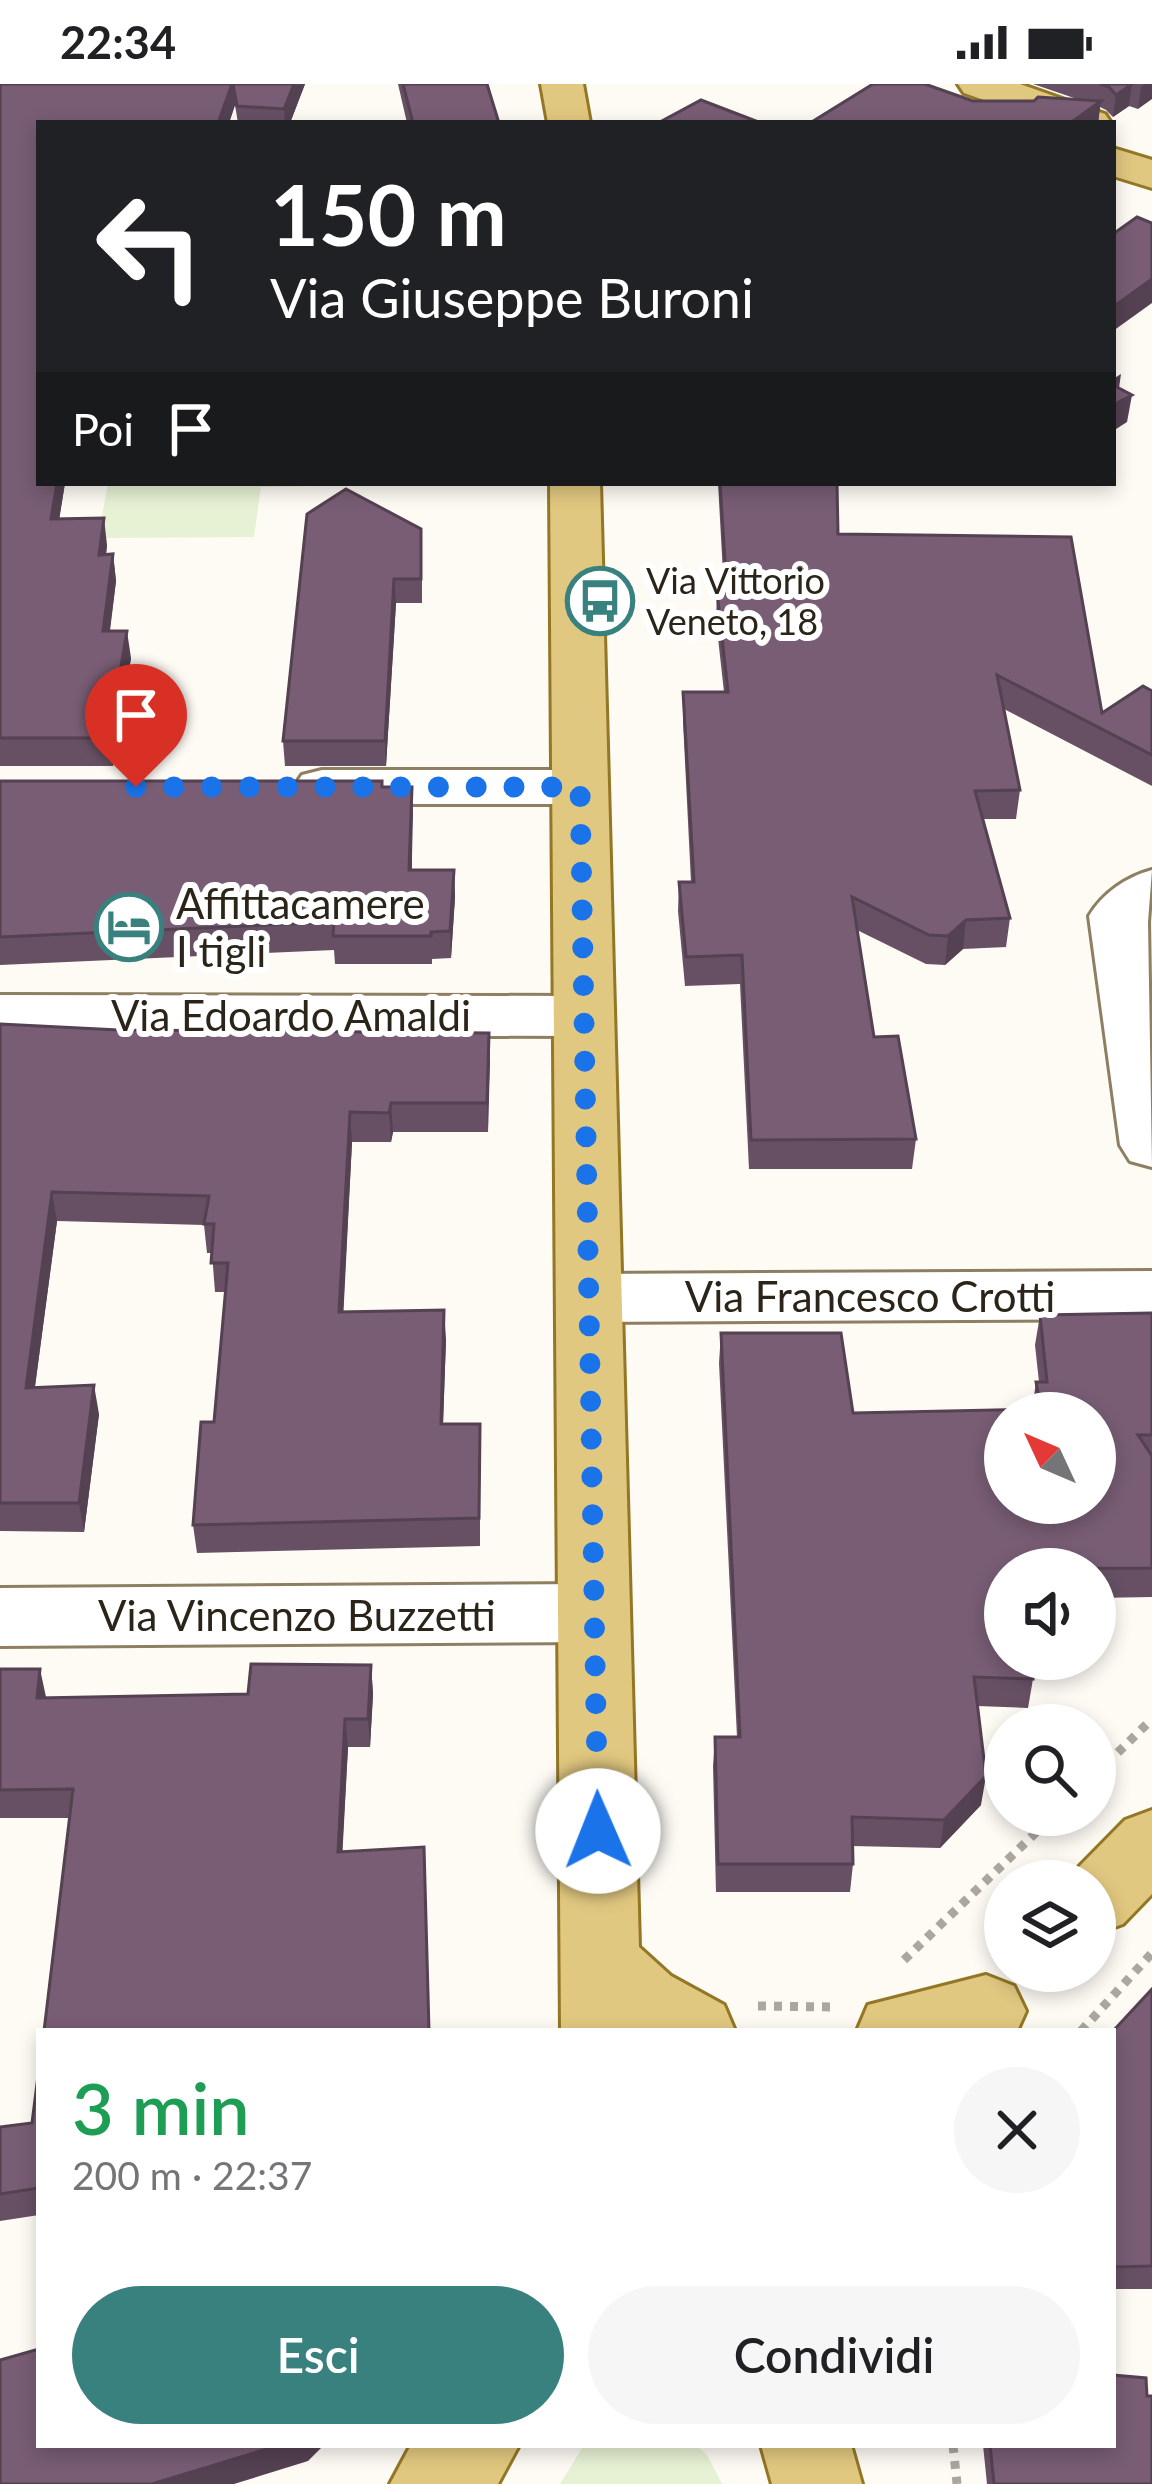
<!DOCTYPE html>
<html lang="it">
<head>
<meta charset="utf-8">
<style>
  :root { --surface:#fff; --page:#f6f6f6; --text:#202124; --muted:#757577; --accent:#39817f }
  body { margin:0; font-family:Lato,sans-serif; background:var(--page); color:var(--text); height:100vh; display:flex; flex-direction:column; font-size:45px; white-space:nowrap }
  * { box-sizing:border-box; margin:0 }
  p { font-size:39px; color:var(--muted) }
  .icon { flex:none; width:66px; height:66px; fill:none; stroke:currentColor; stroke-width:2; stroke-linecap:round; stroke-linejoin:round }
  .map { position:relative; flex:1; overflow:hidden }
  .panel { position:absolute; left:36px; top:1944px; width:1080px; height:420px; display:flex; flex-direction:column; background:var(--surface); border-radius:0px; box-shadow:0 6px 18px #0003 }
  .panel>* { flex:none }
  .banner { position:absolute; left:36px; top:36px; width:1080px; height:366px; border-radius:0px; box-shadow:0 6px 18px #0003; background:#202124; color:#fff; overflow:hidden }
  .needle { width:78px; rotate:314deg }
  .buttons { position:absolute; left:984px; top:1308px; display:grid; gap:24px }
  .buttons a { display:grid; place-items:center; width:132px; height:132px; border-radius:50%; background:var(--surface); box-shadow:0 6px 18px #0003; font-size:60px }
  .pin { position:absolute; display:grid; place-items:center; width:102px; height:102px; color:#fff; margin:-123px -51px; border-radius:50% 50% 50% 0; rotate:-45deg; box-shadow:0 0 12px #0007 }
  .pin .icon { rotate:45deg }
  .me { position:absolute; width:132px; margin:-66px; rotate:359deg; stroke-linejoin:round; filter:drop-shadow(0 0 9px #0008) }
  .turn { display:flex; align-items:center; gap:42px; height:252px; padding:0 36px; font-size:54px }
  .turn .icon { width:156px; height:156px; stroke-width:2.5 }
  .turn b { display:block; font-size:84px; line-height:102px }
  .then { display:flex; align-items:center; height:114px; padding:0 36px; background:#0003; gap:24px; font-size:45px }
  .round { display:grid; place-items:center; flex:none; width:126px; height:126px; border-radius:63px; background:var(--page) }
  .overview { display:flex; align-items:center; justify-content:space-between; height:204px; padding:0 36px }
  h1 { font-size:72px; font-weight:600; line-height:90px; color:#1e9e55 }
  .action { display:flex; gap:24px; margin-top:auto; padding:24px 36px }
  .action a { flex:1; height:138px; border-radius:72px; background:var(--accent); color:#fff; font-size:48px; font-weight:600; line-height:138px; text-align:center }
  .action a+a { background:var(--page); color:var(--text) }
  .status { display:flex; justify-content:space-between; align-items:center; height:84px; padding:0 60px; background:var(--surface); direction:ltr }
  .status svg { height:33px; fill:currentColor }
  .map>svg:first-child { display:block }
  .green { fill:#e7f1d3 }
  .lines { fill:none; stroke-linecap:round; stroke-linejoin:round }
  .minor-casing { stroke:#8e7e62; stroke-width:6 }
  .major-casing { stroke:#947725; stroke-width:6 }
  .path { stroke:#aba79f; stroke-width:9; stroke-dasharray:8 8; stroke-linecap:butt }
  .minor { fill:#fff; fill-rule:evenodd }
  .major { fill:#e1c880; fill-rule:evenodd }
  .wall { fill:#675064 }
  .shaded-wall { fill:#544151 }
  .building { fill:#785d74; stroke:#544151; stroke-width:3; fill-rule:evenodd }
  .route { stroke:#1a73e8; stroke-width:21; stroke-dasharray:0 37.8 }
  .labels { text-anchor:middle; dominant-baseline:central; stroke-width:12; stroke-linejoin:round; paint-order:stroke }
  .far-poi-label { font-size:36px; fill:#2b2419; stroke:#fff; text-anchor:start }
  .poi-label { font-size:42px; fill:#2b2419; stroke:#fff; text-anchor:start }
  .street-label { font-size:42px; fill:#2b2419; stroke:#fff }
</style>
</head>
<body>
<div class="status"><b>22:34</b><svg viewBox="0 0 49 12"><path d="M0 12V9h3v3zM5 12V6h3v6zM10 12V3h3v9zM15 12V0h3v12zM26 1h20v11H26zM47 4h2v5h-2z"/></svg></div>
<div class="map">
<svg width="1152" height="2400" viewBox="0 0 1152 2400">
  <rect width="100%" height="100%" fill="#fefbf5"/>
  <g class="green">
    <polygon points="108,399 532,399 261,403 254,453 98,454"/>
    <polygon points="584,2361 696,2361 707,2371 722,2400 560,2400"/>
  </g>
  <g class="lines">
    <g class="minor-casing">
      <g id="minor">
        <polygon points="322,686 580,686 600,691 608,703 600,715 580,720 322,720 302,715 294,703 302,691"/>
        <path d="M 1152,786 L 1148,838 L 1152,1083 L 1130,1077 L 1120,1061 L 1089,832 C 1103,809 1126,793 1152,786 Z"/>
        <polygon points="0,911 582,912 603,918 612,932 603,946 582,952 0,951"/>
        <polygon points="1152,1187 1152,1235 589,1238 566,1231 556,1214 566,1197 589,1190"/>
        <polygon points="594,1500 620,1508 630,1529 620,1550 594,1558 0,1562 0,1504"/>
      </g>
    </g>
    <g class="major-casing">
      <g id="major">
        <polygon points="541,0 583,0 590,39 548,39"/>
        <polygon points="958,0 1020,0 1105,30 1111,39 1049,39 964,9"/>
        <polygon points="1113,64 1152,76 1152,104 1113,92"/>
        <polygon points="550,399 600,399 639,1863 671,1892 724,1921 735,1947 561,1947"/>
        <polygon points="1152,1726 1152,1810 1123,1840 1095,1850 1095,1797 1065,1797 1125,1736"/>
        <polygon points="986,1891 1014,1902 1026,1927 1017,1947 857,1947 868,1921"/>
        <polygon points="411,2361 519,2361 498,2400 390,2400"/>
        <polygon points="761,2361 851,2361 862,2400 772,2400"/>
      </g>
    </g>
    <g class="path">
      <polyline points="1095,1691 1152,1635"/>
      <polyline points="904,1876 1054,1731"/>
      <polyline points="758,1922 833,1923"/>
      <polyline points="1081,1947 1152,1869"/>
      <polyline points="953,2361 957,2400"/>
    </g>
    <use href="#minor" class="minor"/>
    <use href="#major" class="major"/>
  </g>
  <g class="wall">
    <polygon points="0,0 305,0 290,39 238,39 235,21 229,39 39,39 39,399 65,399 59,435 107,461 106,470 113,470 116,497 110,547 131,574 113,682 0,682"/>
    <polygon points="398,0 487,0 499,39 407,39"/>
    <polygon points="1033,0 1152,0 1138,25 1129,22 1113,33 1106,26 1100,23 1098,39 973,17 1077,15"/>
    <polygon points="718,399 837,399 838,450 1102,629 1152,607 1152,702 1004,625 1020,706 1016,735 983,735 1010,834 1006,863 963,865 945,881 926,880 857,846 874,953 916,1055 912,1085 749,1085 740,900 685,902 678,827 679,798 691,798 683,637 683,608 724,608 716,536 717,508 724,508"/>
    <polygon points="307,430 422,469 422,519 396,519 386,682 285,682 283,657"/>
    <polygon points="0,697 412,703 412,786 454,786 455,813 451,874 432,875 432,880 335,880 334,866 0,881"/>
    <polygon points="0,940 119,946 489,949 488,1048 393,1048 391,1058 352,1058 343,1228 446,1255 443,1340 480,1340 480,1462 197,1469 193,1441 214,1338 226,1208 215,1208 212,1169 207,1169 204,1141 57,1137 35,1303 99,1330 84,1448 0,1447"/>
    <polygon points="1152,1229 1152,1513 1095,1514 1095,1485 1005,1485 1033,1595 1028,1624 977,1622 981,1721 940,1764 852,1762 853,1780 850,1808 716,1808 713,1682 715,1653 737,1653 719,1279 721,1249 853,1329 1032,1325 1036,1298 1039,1298 1035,1261 1040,1231"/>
    <polygon points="371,1581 373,1610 370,1663 348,1663 342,1768 424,1763 425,1791 70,1734 0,1734 0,1585 46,1614 248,1610"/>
    <polygon points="1152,1905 1152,2205 1113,2205 1113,1947"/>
    <polygon points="39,1984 39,2131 0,2137 0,2043 32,2039"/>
    <polygon points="983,2361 1113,2361 1152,2400 987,2400"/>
  </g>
  <g class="shaded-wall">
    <polygon points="232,0 233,0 235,21 229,39 218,39"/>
    <polygon points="294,0 305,0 290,39 285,39 284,25"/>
    <polygon points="1132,0 1129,22 1113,33 1116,11"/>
    <polygon points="1145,0 1152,0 1152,15 1138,25 1141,3"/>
    <polygon points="1101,17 1098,39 1070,39"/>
    <polygon points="1152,195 1152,219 1113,247 1113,223"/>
    <polygon points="1121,290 1117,318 1113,320 1113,295"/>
    <polygon points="1132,311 1127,338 1113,347 1113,321"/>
    <polygon points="57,399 65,399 55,462 51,435"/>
    <polygon points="104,434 107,461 103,497 99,471"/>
    <polygon points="113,470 116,497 106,574 103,547"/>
    <polygon points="394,495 396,519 386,682 385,657"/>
    <polygon points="127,547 131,574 113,682 109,654"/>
    <polygon points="412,703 413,730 411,813 409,786"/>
    <polygon points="454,786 455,813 451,874 450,847"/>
    <polygon points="966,836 963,865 945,881 948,852"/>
    <polygon points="489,949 490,978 488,1048 487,1019"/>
    <polygon points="391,1019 393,1048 391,1058 389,1029"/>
    <polygon points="350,1028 352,1058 342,1257 339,1228"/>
    <polygon points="52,1108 57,1137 31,1332 26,1304"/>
    <polygon points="444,1226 446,1255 442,1369 441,1340"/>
    <polygon points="94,1301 99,1330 84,1448 79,1419"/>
    <polygon points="371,1581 373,1610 370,1663 368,1635"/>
    <polygon points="40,1585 46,1613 37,1614"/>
    <polygon points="345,1635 348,1663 341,1796 338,1768"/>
    <polygon points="986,1692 981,1721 940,1764 944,1736"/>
    <polygon points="280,2361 324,2361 308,2377 234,2400 152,2400"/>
  </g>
  <g class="building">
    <polygon points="0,0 232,0 218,39 39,39 39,399 57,399 51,435 104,434 99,471 113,470 103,547 127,547 109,654 0,654"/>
    <polygon points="233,0 294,0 284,25 237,22"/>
    <polygon points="403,0 487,0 499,39 413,39"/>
    <polygon points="873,0 925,0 973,17 1034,17 1038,13 1101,17 1070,39 810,39"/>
    <polygon points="1100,0 1132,0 1116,11 1109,3"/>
    <polygon points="701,16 761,39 658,39"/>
    <polygon points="1137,133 1152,139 1152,195 1113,223 1113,150"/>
    <polygon points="1113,301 1132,311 1113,321"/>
    <polygon points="720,399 837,399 838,450 1071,453 1102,629 1143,602 1152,607 1152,671 997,591 1020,706 975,707 1010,834 966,836 948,852 929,851 852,813 874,953 898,952 916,1055 751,1056 742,871 686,873 679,798 694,798 683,608 728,608 717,508 727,508"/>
    <polygon points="346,405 421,445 421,495 394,495 385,657 283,657 307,430"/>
    <polygon points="0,697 382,697 382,703 412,703 409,786 454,786 450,847 431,848 431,852 333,852 334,838 0,853"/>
    <polygon points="0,940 119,946 489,949 487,1019 391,1019 389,1029 350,1028 339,1228 444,1226 441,1340 480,1340 479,1434 193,1441 201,1338 214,1338 228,1179 211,1179 214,1140 204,1140 209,1112 52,1108 26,1304 94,1301 79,1419 0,1419"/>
    <path d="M 1152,1229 L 1152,1351 L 1138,1351 L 1152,1372 L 1152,1484 L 1005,1485 L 1005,1575 L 1030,1575 L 1033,1595 L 974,1593 L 986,1692 L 944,1736 L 852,1733 L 853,1780 L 718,1780 L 715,1653 L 740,1653 L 721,1249 L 841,1249 L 853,1329 L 1041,1325 L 1036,1298 L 1047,1298 L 1040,1231 ZM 1005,1329 L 1095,1329 L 1095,1419 L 1005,1419 Z"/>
    <polygon points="251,1580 371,1581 368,1635 345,1635 338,1768 424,1763 429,1947 44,1947 73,1705 0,1706 0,1585 40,1585 37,1614 248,1610"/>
    <polygon points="1152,1905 1152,2182 1113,2183 1113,1947"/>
    <polygon points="39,1984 39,2104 0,2110 0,2043 32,2039"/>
    <polygon points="39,2265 39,2361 280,2361 152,2400 0,2400 0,2276"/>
    <polygon points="1113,2291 1146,2294 1147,2312 1152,2312 1152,2400 994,2400 990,2361 1113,2361"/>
  </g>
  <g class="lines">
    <polyline class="route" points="136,703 580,703 598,1747"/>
  </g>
  <defs>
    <g id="bus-ring" transform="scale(3.45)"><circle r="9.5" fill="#fff" stroke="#39817f" stroke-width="1.5"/><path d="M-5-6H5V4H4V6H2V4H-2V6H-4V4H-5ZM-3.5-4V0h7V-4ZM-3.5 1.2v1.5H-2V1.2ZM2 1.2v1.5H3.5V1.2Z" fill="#39817f"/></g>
    <g id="hotel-ring" transform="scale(3.45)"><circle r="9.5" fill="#fff" stroke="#39817f" stroke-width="1.5"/><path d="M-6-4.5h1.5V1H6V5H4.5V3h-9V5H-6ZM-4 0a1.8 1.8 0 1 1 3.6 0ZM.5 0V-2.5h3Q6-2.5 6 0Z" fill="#39817f"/></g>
  </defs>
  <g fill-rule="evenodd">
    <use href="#bus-ring" x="600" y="517"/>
    <use href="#hotel-ring" x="129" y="843"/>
  </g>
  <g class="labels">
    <g class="far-poi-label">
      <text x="646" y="496">Via Vittorio<tspan x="646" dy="41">Veneto, 18</tspan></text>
    </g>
    <g class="poi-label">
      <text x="176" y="819">Affittacamere<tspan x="176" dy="48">I tigli</tspan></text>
    </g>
    <g class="street-label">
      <text x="291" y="931">Via Edoardo Amaldi</text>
      <text x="870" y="1212">Via Francesco Crotti</text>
      <text x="297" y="1531">Via Vincenzo Buzzetti</text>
    </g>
  </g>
</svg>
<div class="buttons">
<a><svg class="needle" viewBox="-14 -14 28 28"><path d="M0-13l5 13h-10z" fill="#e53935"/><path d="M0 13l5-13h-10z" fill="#757577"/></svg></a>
<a><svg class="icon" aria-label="sound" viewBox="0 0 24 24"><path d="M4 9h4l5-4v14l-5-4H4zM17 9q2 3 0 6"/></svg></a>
<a><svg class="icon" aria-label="search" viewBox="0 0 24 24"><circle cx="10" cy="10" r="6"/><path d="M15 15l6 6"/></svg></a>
<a><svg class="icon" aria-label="layers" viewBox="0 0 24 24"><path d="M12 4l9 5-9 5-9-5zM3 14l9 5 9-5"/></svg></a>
</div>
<div class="pin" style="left:136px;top:703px;background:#d93025"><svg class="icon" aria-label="arrive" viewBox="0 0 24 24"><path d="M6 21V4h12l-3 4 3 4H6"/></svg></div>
<svg class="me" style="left:598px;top:1747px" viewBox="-20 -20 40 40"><circle r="19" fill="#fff"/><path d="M0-13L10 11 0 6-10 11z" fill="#1a73e8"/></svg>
<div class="banner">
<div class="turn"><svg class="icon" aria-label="left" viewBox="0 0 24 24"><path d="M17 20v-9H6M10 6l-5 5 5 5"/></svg><div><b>150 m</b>Via Giuseppe Buroni</div></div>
<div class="then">Poi<svg class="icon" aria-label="arrive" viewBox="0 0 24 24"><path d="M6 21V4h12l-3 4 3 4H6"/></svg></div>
</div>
<section class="panel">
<div class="overview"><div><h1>3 min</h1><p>200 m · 22:37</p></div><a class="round"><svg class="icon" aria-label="close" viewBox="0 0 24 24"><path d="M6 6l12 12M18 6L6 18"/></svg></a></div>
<div class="action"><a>Esci</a><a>Condividi</a></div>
</section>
</div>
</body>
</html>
